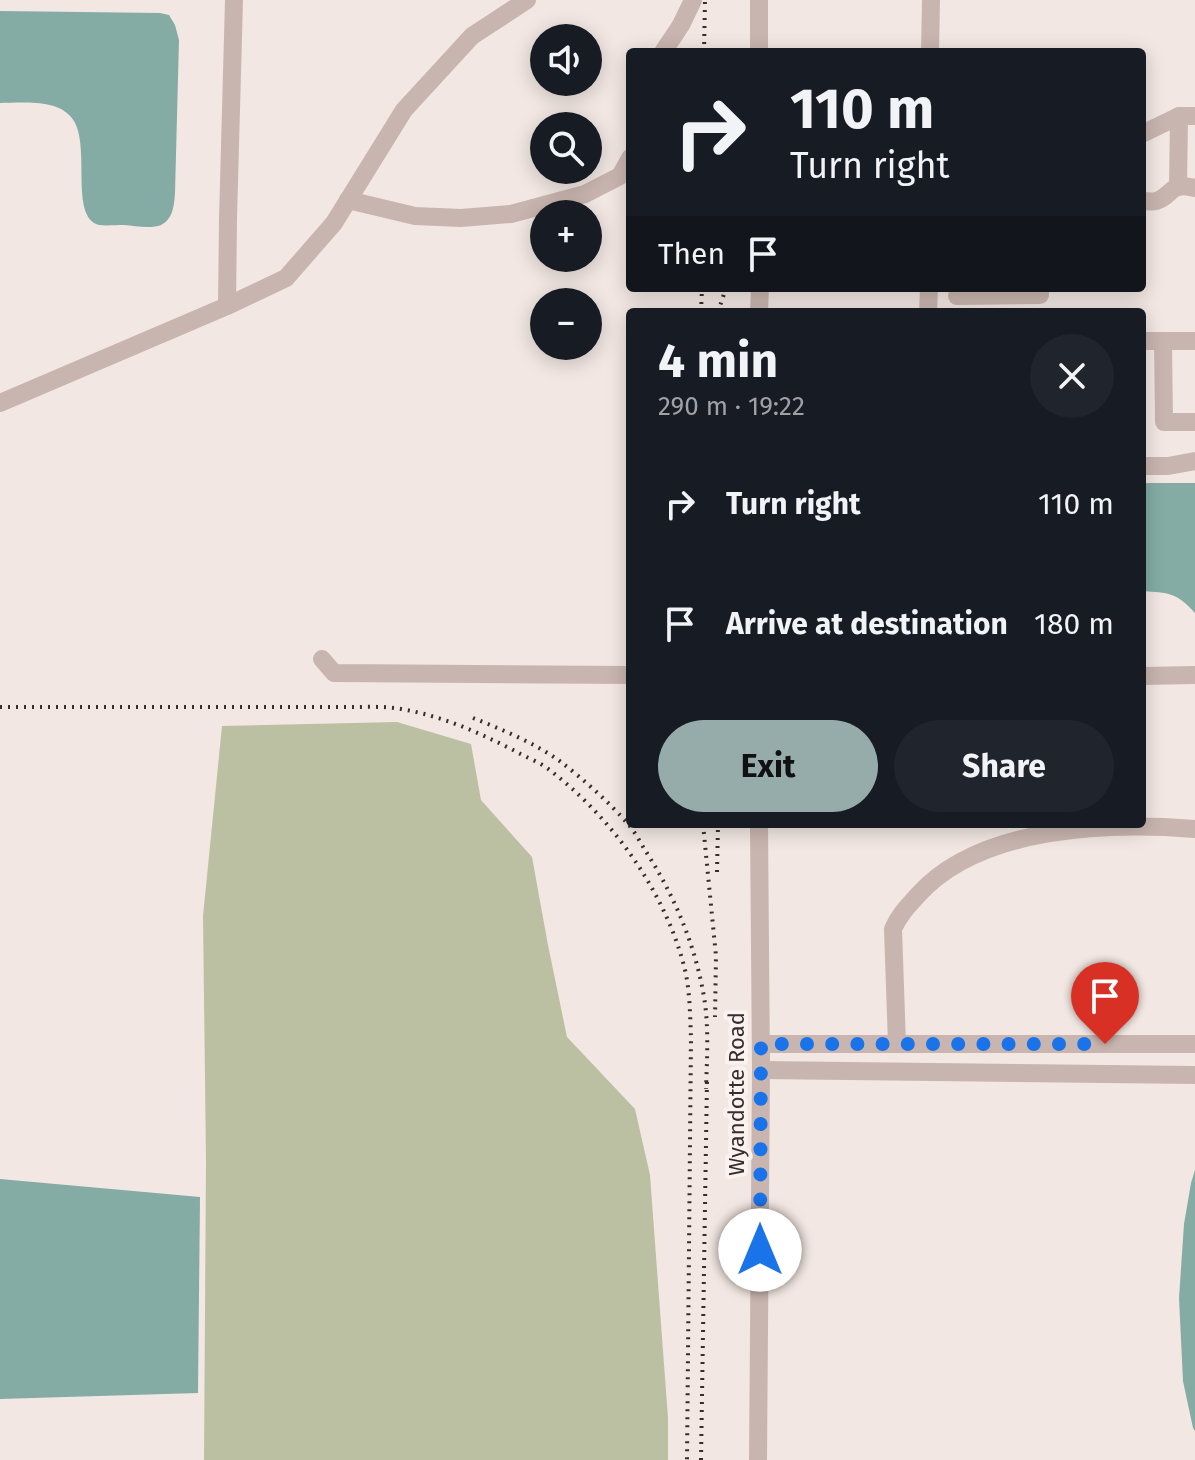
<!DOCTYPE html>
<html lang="en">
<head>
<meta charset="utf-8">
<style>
  :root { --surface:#171b24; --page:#20242c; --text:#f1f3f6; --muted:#9ea1a6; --accent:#95acab }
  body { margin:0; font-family:"Fira Sans",sans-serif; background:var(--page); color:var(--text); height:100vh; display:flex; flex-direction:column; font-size:30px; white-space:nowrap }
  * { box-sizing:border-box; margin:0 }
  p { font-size:26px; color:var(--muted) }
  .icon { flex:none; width:44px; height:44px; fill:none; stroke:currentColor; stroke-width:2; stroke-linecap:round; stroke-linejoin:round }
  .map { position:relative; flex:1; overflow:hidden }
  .panel { position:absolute; left:626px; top:308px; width:520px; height:520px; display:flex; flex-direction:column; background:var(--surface); border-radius:8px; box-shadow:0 4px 20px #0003 }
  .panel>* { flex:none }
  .hud { position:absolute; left:626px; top:48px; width:520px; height:244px; border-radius:8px; box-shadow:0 4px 20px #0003; background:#171b24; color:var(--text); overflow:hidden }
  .tools { position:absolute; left:530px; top:24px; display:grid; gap:16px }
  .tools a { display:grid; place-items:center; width:72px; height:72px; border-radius:50%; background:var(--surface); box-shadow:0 4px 20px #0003; font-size:40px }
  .pin { position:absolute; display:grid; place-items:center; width:68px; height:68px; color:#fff; margin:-82px -34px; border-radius:50% 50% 50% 0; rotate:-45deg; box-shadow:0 0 8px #0007 }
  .pin .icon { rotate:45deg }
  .me { position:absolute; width:88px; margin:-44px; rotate:0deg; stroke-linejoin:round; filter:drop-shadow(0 0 6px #0008) }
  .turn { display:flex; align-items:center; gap:28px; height:168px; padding:0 32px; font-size:36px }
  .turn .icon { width:104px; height:104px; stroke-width:2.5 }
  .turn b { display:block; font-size:56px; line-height:68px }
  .then { display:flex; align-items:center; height:76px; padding:0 32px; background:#0003; gap:16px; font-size:30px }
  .round { display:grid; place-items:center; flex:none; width:84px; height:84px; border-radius:42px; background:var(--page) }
  .overview { display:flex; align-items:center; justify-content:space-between; height:136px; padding:0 32px }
  h1 { font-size:48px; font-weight:700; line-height:60px }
  .primary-button { display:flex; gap:16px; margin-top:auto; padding:16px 32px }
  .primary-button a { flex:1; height:92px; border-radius:48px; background:var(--accent); color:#111; font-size:32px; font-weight:700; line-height:92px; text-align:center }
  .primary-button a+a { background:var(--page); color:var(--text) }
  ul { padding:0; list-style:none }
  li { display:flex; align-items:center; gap:24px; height:120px; padding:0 32px }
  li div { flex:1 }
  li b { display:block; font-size:30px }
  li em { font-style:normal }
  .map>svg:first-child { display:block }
  .green { fill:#bcc0a3 }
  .water { fill:#84aca5 }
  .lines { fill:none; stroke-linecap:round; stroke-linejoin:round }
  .minor { stroke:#c9b5af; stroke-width:18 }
  .rail { stroke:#392d2c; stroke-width:4; stroke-dasharray:2 6; stroke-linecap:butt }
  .route { stroke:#1a73e8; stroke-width:14; stroke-dasharray:0 25.2 }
  .labels { text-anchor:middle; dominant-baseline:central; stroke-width:8; stroke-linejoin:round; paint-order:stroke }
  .street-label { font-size:22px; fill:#392d2c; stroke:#f9f2ef }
</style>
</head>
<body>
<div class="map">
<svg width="1195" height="1460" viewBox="0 0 1195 1460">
  <rect width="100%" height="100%" fill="#f2e7e2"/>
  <polygon class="green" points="397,722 471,744 481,800 532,857 548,945 567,1037 635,1109 650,1175 668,1418 668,1460 204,1460 206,1161 203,916 222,726"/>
  <g class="water">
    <path d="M 0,11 L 160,13 L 169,15 L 175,25 L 179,40 L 175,193 C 174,206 173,219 161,225 C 151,229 135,226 124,225 C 116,225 106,226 99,225 C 68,217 93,141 71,117 C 56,99 21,103 0,103 Z"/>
    <path d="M 1142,483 L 1195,483 L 1195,613 C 1176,592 1169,593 1142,591 Z"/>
    <polygon points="1195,1170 1195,1431 1193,1428 1183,1381 1179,1298 1184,1224 1191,1183"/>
    <polygon points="0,1179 200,1197 198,1393 0,1399"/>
  </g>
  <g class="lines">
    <g class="minor">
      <polyline points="663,52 681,25 693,0"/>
      <polyline points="759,52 759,0"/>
      <polyline points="930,52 931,0"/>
      <polyline points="1142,134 1179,116"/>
      <polyline points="1178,187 1179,116 1195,116"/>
      <polyline points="348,200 415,216 461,218 511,214 585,194 620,176 630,158"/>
      <path d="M 1142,201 C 1147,201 1152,202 1156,201 C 1173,196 1169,181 1195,188"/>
      <polyline points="957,296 1040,295 1040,288"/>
      <polyline points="227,306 228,219 234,0"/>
      <polyline points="759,312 760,288"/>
      <polyline points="928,312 929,288"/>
      <polyline points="1142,341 1195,341"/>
      <polyline points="1163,341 1164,422 1195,422"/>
      <polyline points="0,403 227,306 286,278 334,223 404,110 472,36 527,0"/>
      <polyline points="1142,466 1168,466 1195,461"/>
      <polyline points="322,659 334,673 630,675"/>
      <polyline points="1142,676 1195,675"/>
      <polyline points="761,1044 1195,1044"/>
      <path d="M 897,1044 L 893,929 C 899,915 908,906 918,895 C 980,826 1109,822 1195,829"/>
      <polyline points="761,1070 1195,1075"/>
      <polyline points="758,1460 761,1070 759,824"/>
    </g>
    <g class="rail">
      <polyline points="704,52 705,0"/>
      <polyline points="701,312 702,288"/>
      <polyline points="718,312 726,288"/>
      <path d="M 0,707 L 352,707 C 368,707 385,706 401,709 C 442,716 478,732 515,751 C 525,757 537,761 547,768 C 611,816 666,892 685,970 C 690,992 690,1015 691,1037 L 687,1460"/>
      <path d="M 473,718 C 503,730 535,743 561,762 C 583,779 610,803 628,824 C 635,832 640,842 645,850 C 674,895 695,944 704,997 C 709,1027 707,1058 706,1089"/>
      <polyline points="703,824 716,956 715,1017"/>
      <polyline points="717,872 718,824"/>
      <polyline points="701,1460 707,1080"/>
    </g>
  </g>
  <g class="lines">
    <polyline class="route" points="760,1250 761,1044 1105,1044"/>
  </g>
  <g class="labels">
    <g class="street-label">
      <text transform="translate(736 1094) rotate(-90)">Wyandotte Road</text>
    </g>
  </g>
</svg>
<div class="tools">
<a><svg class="icon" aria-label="sound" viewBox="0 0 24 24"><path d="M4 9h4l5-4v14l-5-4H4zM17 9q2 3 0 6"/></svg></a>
<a><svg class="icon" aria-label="search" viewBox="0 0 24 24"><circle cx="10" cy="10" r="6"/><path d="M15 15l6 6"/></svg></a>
<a>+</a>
<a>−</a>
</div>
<div class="pin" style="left:1105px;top:1044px;background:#d93025"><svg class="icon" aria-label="arrive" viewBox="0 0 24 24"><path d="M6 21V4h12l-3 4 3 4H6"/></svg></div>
<svg class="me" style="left:760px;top:1250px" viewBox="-20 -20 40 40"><circle r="19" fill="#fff"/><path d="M0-13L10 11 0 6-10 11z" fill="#1a73e8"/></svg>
<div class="hud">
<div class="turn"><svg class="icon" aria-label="right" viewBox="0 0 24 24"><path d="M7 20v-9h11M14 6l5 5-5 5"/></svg><div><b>110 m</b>Turn right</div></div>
<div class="then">Then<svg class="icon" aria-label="arrive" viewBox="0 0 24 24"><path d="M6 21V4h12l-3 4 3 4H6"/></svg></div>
</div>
<section class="panel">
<div class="overview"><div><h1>4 min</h1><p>290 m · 19:22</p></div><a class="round"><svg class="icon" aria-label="close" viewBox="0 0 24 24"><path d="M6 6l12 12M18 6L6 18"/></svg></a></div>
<ul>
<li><svg class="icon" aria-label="right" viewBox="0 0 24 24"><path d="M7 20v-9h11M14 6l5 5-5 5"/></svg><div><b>Turn right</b></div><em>110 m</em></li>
<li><svg class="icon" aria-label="arrive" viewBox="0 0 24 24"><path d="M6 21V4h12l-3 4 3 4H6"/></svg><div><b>Arrive at destination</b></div><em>180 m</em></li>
</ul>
<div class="primary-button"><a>Exit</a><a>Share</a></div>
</section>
</div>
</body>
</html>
